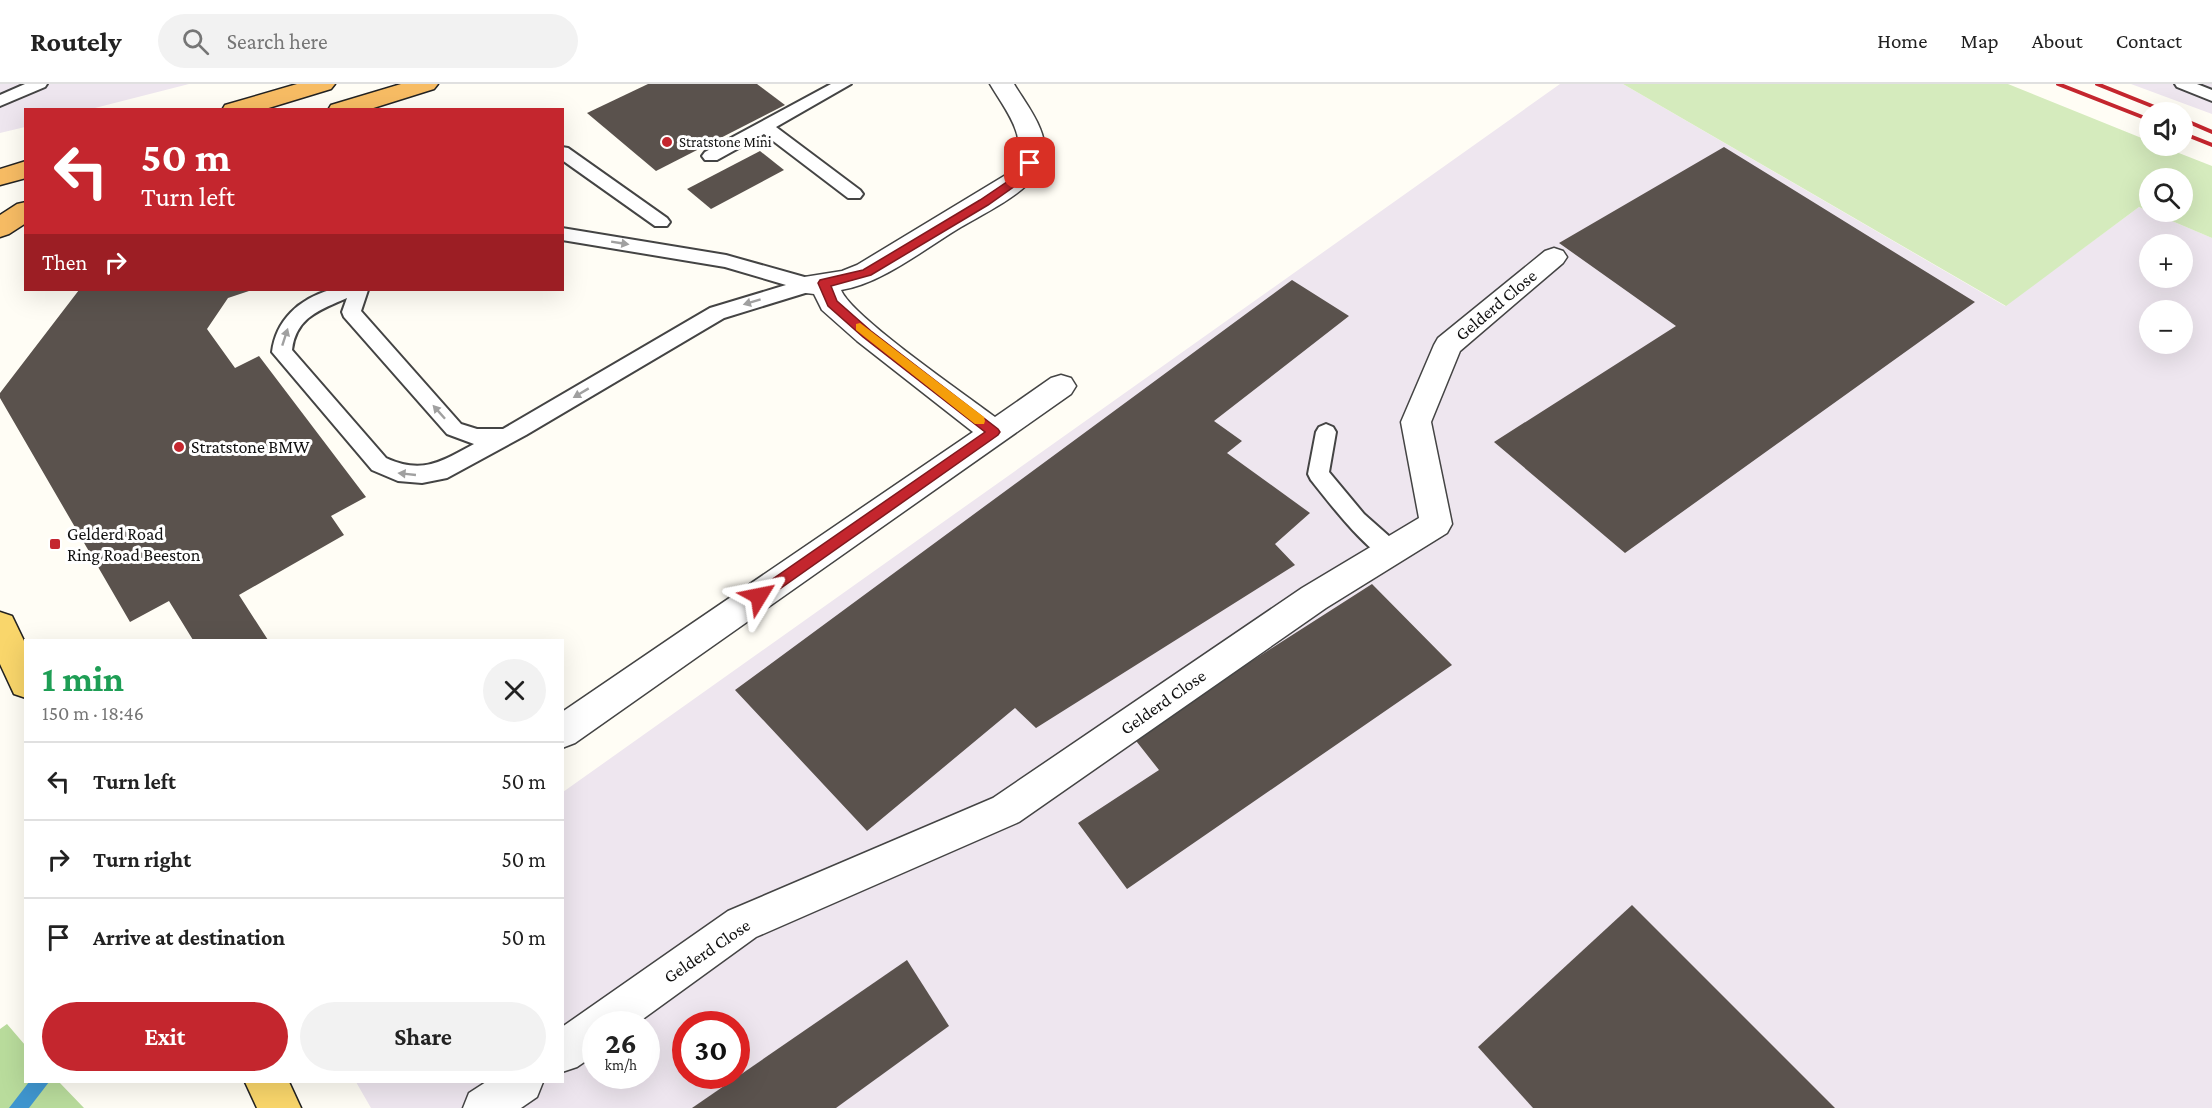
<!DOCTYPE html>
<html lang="en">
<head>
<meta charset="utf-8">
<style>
  :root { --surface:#fff; --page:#f2f2f2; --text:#222; --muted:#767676; --line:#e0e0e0; --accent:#c4262e }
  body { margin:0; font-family:"Crimson Pro",serif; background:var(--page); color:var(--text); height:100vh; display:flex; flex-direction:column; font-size:22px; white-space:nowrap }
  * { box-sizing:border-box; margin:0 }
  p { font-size:20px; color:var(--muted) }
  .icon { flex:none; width:33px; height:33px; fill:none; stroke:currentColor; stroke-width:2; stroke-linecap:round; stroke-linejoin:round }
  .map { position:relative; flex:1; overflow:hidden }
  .sheet { position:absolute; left:24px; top:555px; width:540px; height:444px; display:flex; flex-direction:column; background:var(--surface); border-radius:0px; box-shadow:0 6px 24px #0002 }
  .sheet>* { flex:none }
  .banner { position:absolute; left:24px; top:24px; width:540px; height:183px; border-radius:0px; box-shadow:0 6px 24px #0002; background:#c4262e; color:#fff; overflow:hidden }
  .buttons { position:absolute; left:2139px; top:18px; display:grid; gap:12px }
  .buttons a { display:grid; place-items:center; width:54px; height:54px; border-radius:50%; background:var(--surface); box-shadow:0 6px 24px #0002; font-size:30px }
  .speed { position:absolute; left:582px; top:927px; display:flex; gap:12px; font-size:30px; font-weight:700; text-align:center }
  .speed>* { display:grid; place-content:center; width:78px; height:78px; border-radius:50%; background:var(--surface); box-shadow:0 6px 24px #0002; line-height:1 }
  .speed small { font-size:15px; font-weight:400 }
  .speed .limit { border:9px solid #d22; background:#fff; color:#111 }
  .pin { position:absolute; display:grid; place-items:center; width:51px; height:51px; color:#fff; margin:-26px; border-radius:12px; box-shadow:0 3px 9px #0006 }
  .me { position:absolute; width:66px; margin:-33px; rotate:55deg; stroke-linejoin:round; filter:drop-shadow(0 0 4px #0008) }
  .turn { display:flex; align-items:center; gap:21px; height:126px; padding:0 18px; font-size:27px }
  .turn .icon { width:78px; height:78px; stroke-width:2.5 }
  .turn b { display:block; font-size:42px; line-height:51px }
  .then { display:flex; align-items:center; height:57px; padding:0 18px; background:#0003; gap:12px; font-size:22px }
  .round { display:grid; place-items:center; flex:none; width:63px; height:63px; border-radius:32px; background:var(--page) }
  .headline { display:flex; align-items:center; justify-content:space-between; height:102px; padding:0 18px }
  h1 { font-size:36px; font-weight:700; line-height:45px; color:#1e9e55 }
  .cta { display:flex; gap:12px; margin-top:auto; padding:12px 18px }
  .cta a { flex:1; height:69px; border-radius:36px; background:var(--accent); color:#fff; font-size:24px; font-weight:700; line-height:69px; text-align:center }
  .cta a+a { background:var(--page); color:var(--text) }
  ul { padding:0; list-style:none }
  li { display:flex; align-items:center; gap:18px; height:78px; padding:0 18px; border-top:2px solid var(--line) }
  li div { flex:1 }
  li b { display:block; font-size:22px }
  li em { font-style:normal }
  header { display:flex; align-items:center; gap:36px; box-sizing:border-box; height:84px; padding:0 30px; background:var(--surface); border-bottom:2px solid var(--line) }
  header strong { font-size:28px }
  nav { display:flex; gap:33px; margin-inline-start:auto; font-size:21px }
  .search { width:420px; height:54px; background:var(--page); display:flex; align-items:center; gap:15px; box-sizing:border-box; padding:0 21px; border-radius:33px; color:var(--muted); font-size:22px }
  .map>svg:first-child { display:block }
  .industrial { fill:#eee6ef; fill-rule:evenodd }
  .green { fill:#d5ebbd; fill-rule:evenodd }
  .forest { fill:#b9dc9c }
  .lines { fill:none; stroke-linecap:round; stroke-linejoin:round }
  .stream { fill:#3f96cf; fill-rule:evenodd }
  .building { fill:#5a524d }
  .service-casing { stroke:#444; stroke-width:4 }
  .minor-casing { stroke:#444; stroke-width:3 }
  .primary-casing { stroke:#222; stroke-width:3 }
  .trunk-casing { stroke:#222; stroke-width:3 }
  .service { fill:#fff; fill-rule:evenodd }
  .minor { fill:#fff; fill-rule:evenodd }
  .primary { fill:#f9d66b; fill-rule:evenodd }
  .trunk { fill:#f7bc64; fill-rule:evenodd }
  .rail { stroke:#c4262e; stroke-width:4 }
  .oneway { fill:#a0a0a0 }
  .route { fill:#c4262e; stroke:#7f191e; stroke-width:1.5 }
  .slow { fill:#f59e0b }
  .poi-dot { fill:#c4262e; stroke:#fff; stroke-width:2 }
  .labels { text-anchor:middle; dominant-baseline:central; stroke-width:6; stroke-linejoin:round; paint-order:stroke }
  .far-poi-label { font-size:15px; fill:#111; stroke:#fff; text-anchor:start }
  .street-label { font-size:18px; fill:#111; stroke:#fff }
  .poi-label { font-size:18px; fill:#111; stroke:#fff; text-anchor:start }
</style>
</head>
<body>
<header>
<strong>Routely</strong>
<div class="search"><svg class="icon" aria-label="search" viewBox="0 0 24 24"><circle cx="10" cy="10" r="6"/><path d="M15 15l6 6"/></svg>Search here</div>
<nav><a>Home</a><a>Map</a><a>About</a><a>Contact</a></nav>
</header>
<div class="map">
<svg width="2212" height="1024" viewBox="0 0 2212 1024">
  <rect width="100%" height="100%" fill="#fffdf5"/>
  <g class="industrial">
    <polygon points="0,0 189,0 91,25 26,26 25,43 0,49"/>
    <path d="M 1560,0 L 1623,0 L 2005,222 L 2139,123 L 2212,154 L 2212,1024 L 371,1024 L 356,998 L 562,998 L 563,708 ZM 2150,160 L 2182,160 L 2182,194 L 2150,194 ZM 2150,226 L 2182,226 L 2182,260 L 2150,260 ZM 596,940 L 646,940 L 646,992 L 596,992 ZM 686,940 L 736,940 L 736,992 L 686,992 Z"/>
    <polygon points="2131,0 2212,0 2212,30"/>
  </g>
  <path class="green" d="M 1623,0 L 2008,0 L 2149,57 L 2150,62 L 2161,62 L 2212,82 L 2212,154 L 2139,123 L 2006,222 ZM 2150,94 L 2182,94 L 2182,128 L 2150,128 Z"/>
  <polygon class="forest" points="7,940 25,961 26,998 59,998 84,1024 0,1024 0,945"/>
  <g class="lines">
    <polygon class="stream" points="29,998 49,998 29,1024 9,1024"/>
  </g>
  <g class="building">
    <polygon points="648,0 757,0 785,21 656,87 587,29"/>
    <polygon points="1724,63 1975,218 1625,469 1494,358 1676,242 1559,159"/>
    <polygon points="760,67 784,86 711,125 687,105"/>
    <polygon points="1292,196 1349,232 1214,337 1242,357 1227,369 1310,429 1275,460 1295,481 1036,644 1015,624 867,747 735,606"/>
    <polygon points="79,206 252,206 228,214 207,245 235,284 259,272 366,413 331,432 344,451 239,511 268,556 193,556 169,517 130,538 0,314 0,309"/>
    <polygon points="1372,500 1452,581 1127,805 1078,739 1159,686 1133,653"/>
    <polygon points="1632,821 1835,1024 1533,1024 1478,963"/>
    <polygon points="907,876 949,942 836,1024 692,1024"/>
  </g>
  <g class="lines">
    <g class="service-casing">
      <g id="service">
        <polygon points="25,0 47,0 45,3 0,22 0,11"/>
        <polygon points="831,0 851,0 776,43 860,106 863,110 860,114 848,114 764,50 717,76 705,76 702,72 705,68"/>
        <polygon points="2175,0 2197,0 2212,6 2212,17 2177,3"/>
        <polygon points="562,63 568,64 667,134 670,138 667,142 655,142 562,76"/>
        <path d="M 562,144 L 726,171 L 815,196 L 817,201 L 815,206 L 724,234 L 526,351 L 447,394 L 422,399 L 398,397 L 372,386 L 272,268 C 276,236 299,215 330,206 C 341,203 356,206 368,206 L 361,227 L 461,340 L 477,345 L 503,345 L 710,224 L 786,201 L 725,183 L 562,156 ZM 347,214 L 342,228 L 344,233 L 447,350 L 474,360 C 442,377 423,391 386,374 L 292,266 C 296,233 320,226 347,214 Z"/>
        <path d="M 1326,340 L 1333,343 L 1336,348 L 1329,388 L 1364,430 L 1399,461 L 1402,467 L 1399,473 C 1396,474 1392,476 1390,475 C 1371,474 1323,411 1311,396 L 1308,390 L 1316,348 L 1319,343 Z"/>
      </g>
    </g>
    <g class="minor-casing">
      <g id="minor">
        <path d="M 990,0 L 1014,0 C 1027,22 1052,51 1043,79 C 1040,86 1032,96 1027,101 C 1008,118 983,130 961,143 C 926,164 881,200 841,206 C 851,232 966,311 995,333 L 1051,294 L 1061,291 L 1071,294 L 1076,302 L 1071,310 L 575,659 L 562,664 L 562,628 L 973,348 L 857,257 L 822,226 L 814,210 L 798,208 L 794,201 L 798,194 L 842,187 L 857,181 L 1009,89 C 1033,57 1007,29 990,0 Z"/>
        <polygon points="1554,164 1563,167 1567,173 1563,179 1460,267 1431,338 1452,440 1447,449 1326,524 1019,738 756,853 636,940 596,940 596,970 577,983 562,988 562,943 728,827 993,714 1302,504 1419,434 1401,338 1434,261 1438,254 1545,167"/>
        <polygon points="486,998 543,998 537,1013 521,1024 463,1024 469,1009"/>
      </g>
    </g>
    <g class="primary-casing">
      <g id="primary">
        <polygon points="0,528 12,532 26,561 26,614 14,610 0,580"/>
        <polygon points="245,998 289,998 301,1024 257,1024"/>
      </g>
    </g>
    <g class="trunk-casing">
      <g id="trunk">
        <polygon points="297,0 335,0 331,5 262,26 222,26 225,21"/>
        <polygon points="401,0 438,0 434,5 367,26 328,26 331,21"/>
        <polygon points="26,77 26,94 0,101 0,85"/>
        <polygon points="26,118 26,139 9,150 0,153 0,131 17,120"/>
      </g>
    </g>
    <use href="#service" class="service"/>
    <use href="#minor" class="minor"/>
    <use href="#primary" class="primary"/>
    <use href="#trunk" class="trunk"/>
    <g class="rail">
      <polyline points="2058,0 2150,36"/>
      <polyline points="2097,0 2167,28"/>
      <polyline points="2182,35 2212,48"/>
      <polyline points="2182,49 2212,61"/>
    </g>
  </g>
  <defs><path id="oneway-solid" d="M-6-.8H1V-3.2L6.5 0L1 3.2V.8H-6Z" transform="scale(1.5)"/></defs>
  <g class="oneway">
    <use href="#oneway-solid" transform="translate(620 159) rotate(9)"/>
    <use href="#oneway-solid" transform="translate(752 218) rotate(163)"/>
    <use href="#oneway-solid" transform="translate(285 253) rotate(-72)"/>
    <use href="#oneway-solid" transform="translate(581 309) rotate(149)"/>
    <use href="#oneway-solid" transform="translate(439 328) rotate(-132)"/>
    <use href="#oneway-solid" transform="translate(407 390) rotate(-174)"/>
  </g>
  <polygon class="route" points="1030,75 1035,79 1022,97 988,121 871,191 831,202 837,217 871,247 998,345 1000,348 998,351 764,516 754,516 752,512 754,508 985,348 863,253 828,222 818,199 820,196 863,186 980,116 1014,93 1026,76"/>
  <polygon class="slow" points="860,239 984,333 985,337 984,340 975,340 856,246 856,240"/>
  <g class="poi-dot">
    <circle cx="667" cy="58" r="6"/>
    <circle cx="179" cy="363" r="6"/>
    <rect x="49" y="454" width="12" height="12" rx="3"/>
  </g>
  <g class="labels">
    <g class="far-poi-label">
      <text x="679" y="58">Stratstone Mini</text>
    </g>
    <g class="street-label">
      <text transform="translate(1496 221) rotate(-40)">Gelderd Close</text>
      <text transform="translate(1163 618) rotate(-35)">Gelderd Close</text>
      <text transform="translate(707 867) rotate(-34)">Gelderd Close</text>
    </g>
    <g class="poi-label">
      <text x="191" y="363">Stratstone BMW</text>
      <text x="67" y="450">Gelderd Road<tspan x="67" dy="21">Ring Road Beeston</tspan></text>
    </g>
  </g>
</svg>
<div class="buttons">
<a><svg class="icon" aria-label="sound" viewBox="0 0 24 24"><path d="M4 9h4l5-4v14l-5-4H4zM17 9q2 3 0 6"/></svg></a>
<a><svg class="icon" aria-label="search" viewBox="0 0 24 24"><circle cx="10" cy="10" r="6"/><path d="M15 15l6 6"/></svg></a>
<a>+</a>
<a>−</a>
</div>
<div class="speed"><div>26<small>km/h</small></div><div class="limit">30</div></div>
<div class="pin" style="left:1030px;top:79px;background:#d93025"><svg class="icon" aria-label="arrive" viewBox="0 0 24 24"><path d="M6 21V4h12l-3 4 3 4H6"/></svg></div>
<svg class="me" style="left:759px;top:512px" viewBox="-20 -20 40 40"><path d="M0-17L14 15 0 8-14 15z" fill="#c4262e" stroke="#fff" stroke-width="4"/></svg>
<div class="banner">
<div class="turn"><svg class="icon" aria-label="left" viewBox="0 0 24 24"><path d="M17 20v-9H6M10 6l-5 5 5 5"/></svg><div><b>50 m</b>Turn left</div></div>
<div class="then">Then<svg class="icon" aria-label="right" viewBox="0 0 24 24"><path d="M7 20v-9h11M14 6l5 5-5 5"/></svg></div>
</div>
<section class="sheet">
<div class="headline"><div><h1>1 min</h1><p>150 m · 18:46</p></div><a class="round"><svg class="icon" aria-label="close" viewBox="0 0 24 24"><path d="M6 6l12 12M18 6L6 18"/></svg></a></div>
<ul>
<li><svg class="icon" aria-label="left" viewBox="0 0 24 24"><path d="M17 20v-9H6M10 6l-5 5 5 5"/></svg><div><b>Turn left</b></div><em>50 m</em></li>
<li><svg class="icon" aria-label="right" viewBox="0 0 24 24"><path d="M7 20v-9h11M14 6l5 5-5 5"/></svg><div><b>Turn right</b></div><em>50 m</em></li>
<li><svg class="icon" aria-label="arrive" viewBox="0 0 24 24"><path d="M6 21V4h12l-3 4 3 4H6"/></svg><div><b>Arrive at destination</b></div><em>50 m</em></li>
</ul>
<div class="cta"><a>Exit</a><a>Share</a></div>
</section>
</div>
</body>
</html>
